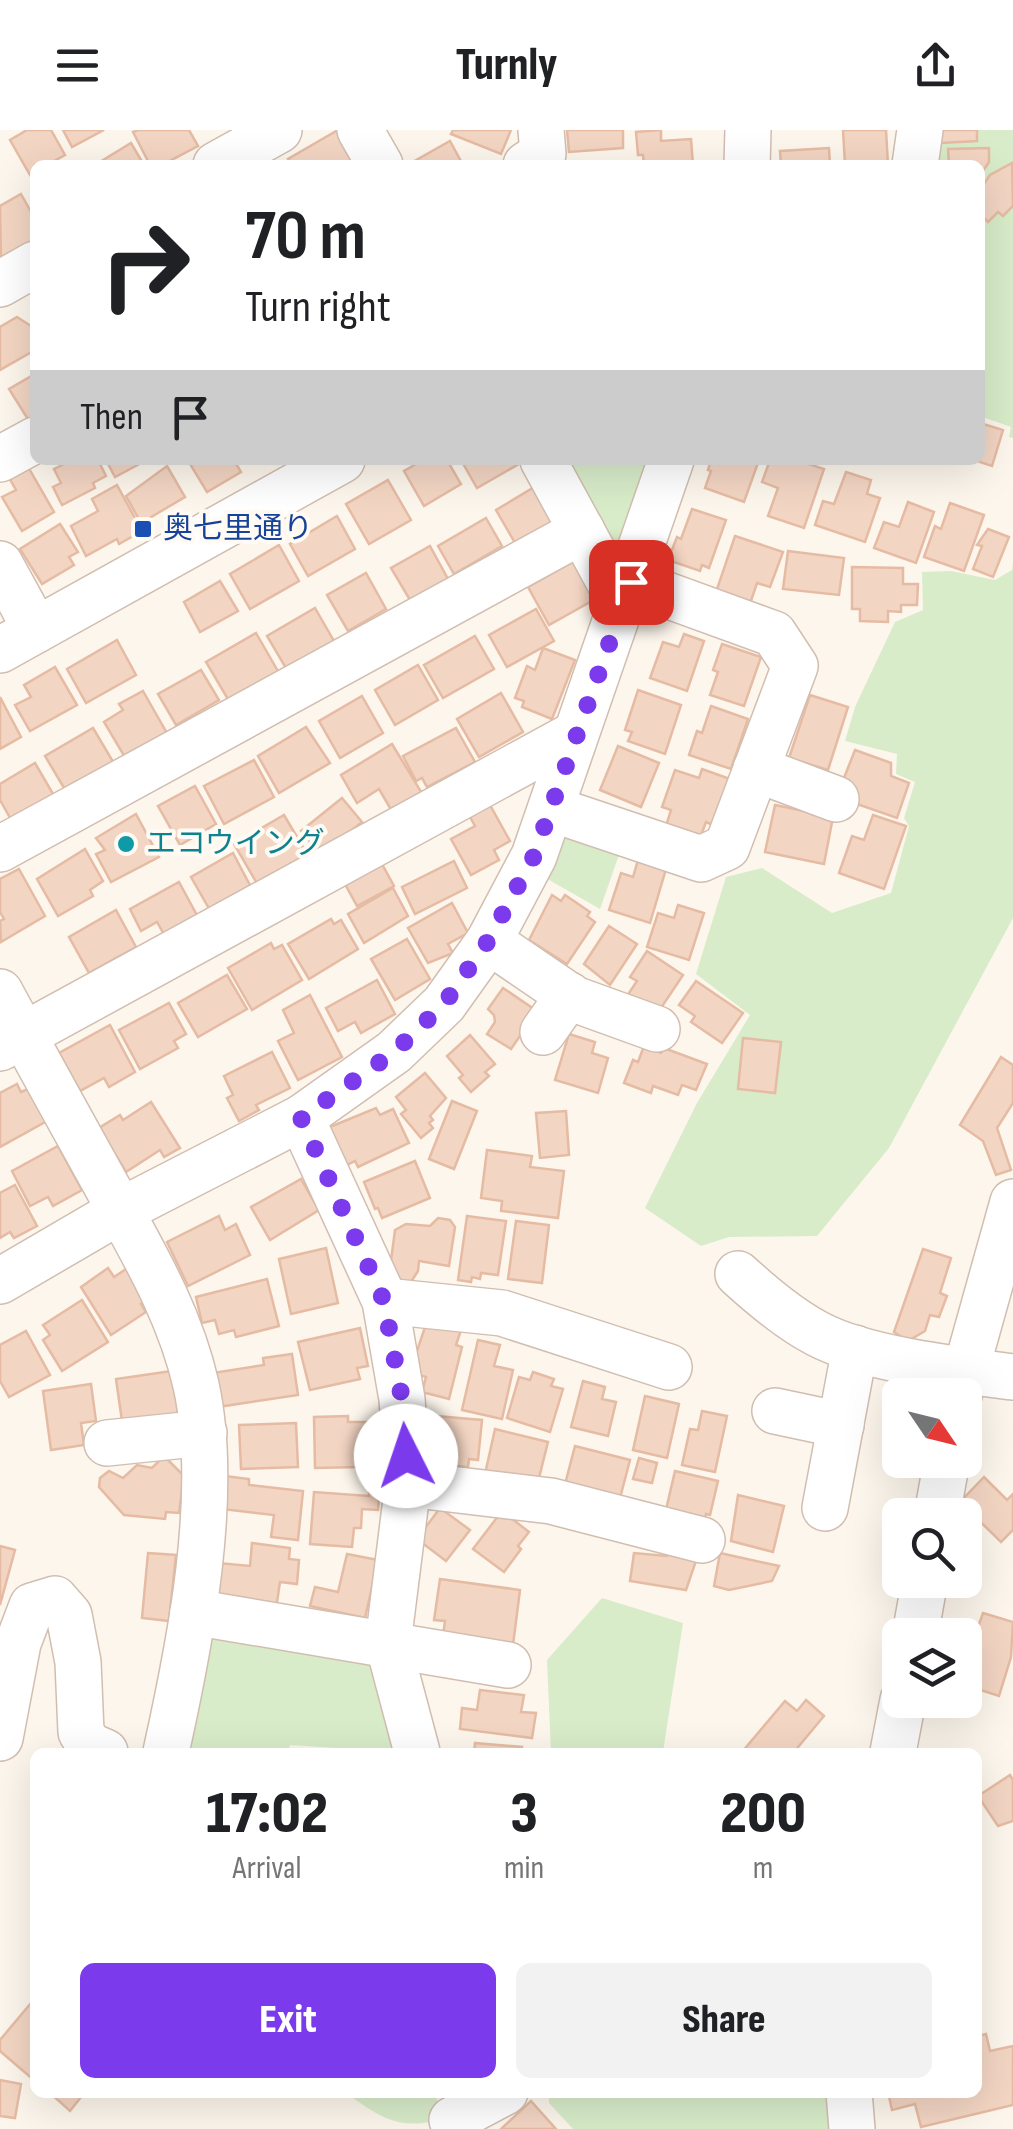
<!DOCTYPE html>
<html lang="en">
<head>
<meta charset="utf-8">
<style>
  :root { --surface:#fff; --page:#f2f2f2; --text:#202124; --muted:#757577; --accent:#7c3aed }
  body { margin:0; font-family:"Sofia Sans Condensed","Noto Sans JP",sans-serif; background:var(--page); color:var(--text); height:100vh; display:flex; flex-direction:column; font-size:38px; white-space:nowrap }
  * { box-sizing:border-box; margin:0 }
  p { font-size:32px; color:var(--muted) }
  .icon { flex:none; width:55px; height:55px; fill:none; stroke:currentColor; stroke-width:2; stroke-linecap:round; stroke-linejoin:round }
  .map { position:relative; flex:1; overflow:hidden }
  .side { position:absolute; left:30px; top:1618px; width:952px; height:350px; display:flex; flex-direction:column; background:var(--surface); border-radius:15px; box-shadow:0 10px 40px #0002 }
  .side>* { flex:none }
  .top-card { position:absolute; left:30px; top:30px; width:955px; height:305px; border-radius:15px; box-shadow:0 10px 40px #0002; background:#fff; color:var(--text); overflow:hidden }
  .needle { width:65px; rotate:125deg }
  .fabs { position:absolute; left:882px; top:1248px; display:grid; gap:20px }
  .fabs a { display:grid; place-items:center; width:100px; height:100px; border-radius:15px; background:var(--surface); box-shadow:0 10px 40px #0002; font-size:50px }
  .pin { position:absolute; display:grid; place-items:center; width:85px; height:85px; color:#fff; margin:-42px; border-radius:20px; box-shadow:0 5px 15px #0006 }
  .me { position:absolute; width:110px; margin:-55px; rotate:356deg; stroke-linejoin:round; filter:drop-shadow(0 0 8px #0008) }
  .turn { display:flex; align-items:center; gap:35px; height:210px; padding:0 50px; font-size:45px }
  .turn .icon { width:130px; height:130px; stroke-width:2.5 }
  .turn b { display:block; font-size:70px; line-height:85px }
  .then { display:flex; align-items:center; height:95px; padding:0 50px; background:#0003; gap:20px; font-size:38px }
  .eta { display:flex; justify-content:space-evenly; align-items:center; height:170px; text-align:center }
  .eta b { font-size:60px; font-weight:800; line-height:70px }
  .button { display:flex; gap:20px; margin-top:auto; padding:20px 50px }
  .button a { flex:1; height:115px; border-radius:15px; background:var(--accent); color:#fff; font-size:40px; font-weight:800; line-height:115px; text-align:center }
  .button a+a { background:var(--page); color:var(--text) }
  header { display:flex; justify-content:space-between; align-items:center; height:130px; padding:0 50px; background:var(--surface); font-size:45px; font-weight:800 }
  .map>svg:first-child { display:block }
  .green { fill:#d8ecc9 }
  .building { fill:#f3d5c3; stroke:#e6bba3; stroke-width:2.5 }
  .lines { fill:none; stroke-linecap:round; stroke-linejoin:round }
  .minor-casing { stroke:#d1beb0; stroke-width:48 }
  .minor { stroke:#fff; stroke-width:45 }
  .route { stroke:#7c3aed; stroke-width:18; stroke-dasharray:0 32.4 }
  .transit-dot { fill:#1a4fb4; stroke:#fffaf3; stroke-width:4 }
  .culture-dot { fill:#0f9aa8; stroke:#fffaf3; stroke-width:4 }
  .labels { text-anchor:middle; dominant-baseline:central; stroke-width:8; stroke-linejoin:round; paint-order:stroke }
  .transit-label { font-size:30px; fill:#164399; stroke:#fffaf3; text-anchor:start }
  .culture-label { font-size:30px; fill:#0d838f; stroke:#fffaf3; text-anchor:start }
</style>
</head>
<body>
<header><svg class="icon" aria-label="menu" viewBox="0 0 24 24"><path d="M4 6h16M4 12h16M4 18h16"/></svg>Turnly<svg class="icon" aria-label="share" viewBox="0 0 24 24"><path d="M12 15V3M7 8l5-5 5 5M5 13v7h14v-7"/></svg></header>
<div class="map">
<svg width="1013" height="1999" viewBox="0 0 1013 1999">
  <rect width="100%" height="100%" fill="#fdf6ec"/>
  <g class="green">
    <polygon points="920,0 1013,0 1013,308 1009,307 1011,297 980,286 980,35 933,35"/>
    <polygon points="559,330 649,330 619,417 609,422"/>
    <polygon points="1013,432 1013,788 889,1018 817,1106 729,1107 701,1116 645,1078 697,973 750,885 696,844 726,747 762,738 832,783 891,763 909,696 904,688 915,652 896,644 897,624 845,611 855,577 895,492 923,480 922,442 951,441 995,450 1012,440"/>
    <polygon points="575,702 621,719 600,779 544,747 559,707"/>
    <polygon points="602,1468 683,1493 663,1622 551,1622 547,1530"/>
    <polygon points="197,1502 372,1531 399,1622 290,1615 288,1622 174,1622"/>
    <polygon points="549,1962 838,1963 841,1999 573,1999 549,1973"/>
    <path d="M 346,1963 L 436,1963 L 438,1979 L 429,1992 C 394,1999 373,1982 346,1963 Z"/>
  </g>
  <g class="building">
    <polygon points="27,0 51,0 65,25 47,35 35,35 35,42 30,45 10,10"/>
    <polygon points="63,0 104,0 72,17"/>
    <polygon points="138,0 189,0 198,16 162,35 150,35 133,2"/>
    <polygon points="338,0 358,35 292,35 288,29"/>
    <polygon points="453,0 511,0 501,24 451,4"/>
    <polygon points="567,0 623,0 623,18 569,22"/>
    <polygon points="661,0 661,11 691,9 693,35 644,35 643,25 638,25 636,2"/>
    <polygon points="843,0 886,0 888,35 845,35"/>
    <polygon points="940,0 977,0 977,11 941,13"/>
    <polygon points="450,11 463,35 412,35 411,33"/>
    <polygon points="131,13 144,35 95,35"/>
    <polygon points="829,18 830,35 781,35 780,21"/>
    <polygon points="989,18 989,32 980,45 980,35 949,35 948,19"/>
    <polygon points="1012,33 1013,76 1003,86 998,82 988,92 980,83 980,60 990,45"/>
    <polygon points="21,64 35,89 35,112 1,130 0,76"/>
    <polygon points="17,187 31,196 35,192 35,220 0,240 0,197"/>
    <polygon points="35,244 35,292 31,294 9,259"/>
    <polygon points="980,293 1003,300 992,336 974,330 980,330"/>
    <polygon points="72,330 98,330 106,346 93,353 95,358 62,375 53,357 61,353 54,339"/>
    <polygon points="106,330 147,330 115,347"/>
    <polygon points="196,330 234,330 241,342 207,362 190,334"/>
    <polygon points="423,330 447,330 461,354 424,376 404,341"/>
    <polygon points="461,330 526,330 477,358"/>
    <polygon points="711,330 759,330 744,372 705,358 711,341 708,340"/>
    <polygon points="770,330 797,330 824,339 804,398 768,386 778,358 762,352"/>
    <polygon points="27,335 54,382 22,401 2,367 16,360 8,346"/>
    <polygon points="167,336 185,367 141,393 126,366"/>
    <polygon points="846,342 871,350 867,364 880,368 865,412 815,395 823,371 834,374"/>
    <polygon points="388,350 411,390 369,414 346,374"/>
    <polygon points="117,355 142,401 119,414 117,409 86,426 71,396 98,381 92,369"/>
    <polygon points="536,356 556,390 515,413 496,380"/>
    <polygon points="908,372 934,382 916,433 874,418 884,392 899,397"/>
    <polygon points="950,373 984,385 964,441 924,427 935,396 941,399"/>
    <polygon points="692,379 726,390 709,438 702,435 700,441 668,430 677,407 681,409"/>
    <polygon points="337,386 355,419 308,446 290,414"/>
    <polygon points="486,388 502,416 454,444 438,416"/>
    <polygon points="60,394 78,422 69,427 74,435 42,454 20,419"/>
    <polygon points="988,399 1009,407 993,447 973,439 982,416 977,415"/>
    <polygon points="735,406 783,422 770,457 757,453 750,474 716,462"/>
    <polygon points="279,415 299,451 250,479 230,444"/>
    <polygon points="430,416 448,449 410,470 391,438"/>
    <polygon points="788,421 844,428 839,465 783,459"/>
    <polygon points="578,429 599,467 549,495 528,457"/>
    <polygon points="852,437 903,438 903,454 918,454 917,475 901,475 901,482 888,481 888,492 860,491 860,479 852,479"/>
    <polygon points="366,443 386,479 348,501 327,465"/>
    <polygon points="220,451 238,481 200,502 184,472"/>
    <polygon points="315,478 338,518 290,545 267,506"/>
    <polygon points="536,479 554,511 507,537 489,505"/>
    <polygon points="256,503 279,543 229,571 206,532"/>
    <polygon points="684,504 704,511 687,561 650,548 663,512 679,517"/>
    <polygon points="475,506 494,539 443,568 424,535"/>
    <polygon points="117,510 136,545 86,573 67,539"/>
    <polygon points="722,514 761,527 744,576 710,565 718,542 713,540"/>
    <polygon points="543,518 575,530 552,589 522,577 524,571 515,568 527,536 535,540"/>
    <polygon points="418,535 438,570 395,595 375,560"/>
    <polygon points="55,537 77,575 30,601 15,575 31,567 24,555"/>
    <polygon points="201,540 219,570 176,595 158,564"/>
    <polygon points="638,560 681,575 665,624 628,611 632,602 625,600"/>
    <polygon points="143,561 168,605 126,629 104,592 123,580 119,574"/>
    <polygon points="501,563 523,602 479,627 457,589"/>
    <polygon points="810,565 848,577 828,640 789,628"/>
    <polygon points="362,566 383,603 340,628 319,591"/>
    <polygon points="0,567 21,607 0,619"/>
    <polygon points="711,576 748,589 731,639 689,625 697,601 702,603"/>
    <polygon points="306,597 330,633 279,663 258,626"/>
    <polygon points="93,598 115,635 67,663 45,626"/>
    <polygon points="456,598 475,632 427,657 422,648 416,651 403,626"/>
    <polygon points="392,614 423,665 393,683 379,659 357,673 341,645"/>
    <polygon points="618,616 659,633 641,677 600,660"/>
    <polygon points="855,620 891,633 891,646 909,653 897,688 851,672 856,658 842,653"/>
    <polygon points="254,630 274,667 224,694 204,656"/>
    <polygon points="35,633 56,669 13,693 0,670 0,654"/>
    <polygon points="702,639 730,649 713,695 706,692 700,708 666,696 671,680 662,677 675,640 699,648"/>
    <polygon points="195,656 216,694 180,715 158,676"/>
    <polygon points="342,668 362,692 330,718 318,722 301,701"/>
    <polygon points="490,675 510,711 494,720 499,730 471,745 451,709 475,696 470,687"/>
    <polygon points="775,675 833,687 824,734 765,722"/>
    <polygon points="136,684 159,727 111,752 96,724 105,720 96,708"/>
    <polygon points="284,685 309,727 259,757 234,714"/>
    <polygon points="873,685 906,696 884,759 839,743 852,706 864,710"/>
    <polygon points="85,719 103,751 90,760 93,766 58,786 37,749"/>
    <polygon points="233,723 252,759 211,782 191,747"/>
    <polygon points="638,730 666,739 650,793 609,780 621,743 633,747"/>
    <polygon points="454,731 467,758 415,784 402,757"/>
    <polygon points="382,734 394,756 357,776 345,754"/>
    <polygon points="19,739 45,786 1,812 0,791 4,789 0,782 0,749"/>
    <polygon points="179,752 199,789 166,808 157,792 141,801 130,779"/>
    <polygon points="393,758 408,786 364,813 348,784"/>
    <polygon points="552,765 561,771 565,765 590,782 587,786 595,792 567,834 529,810"/>
    <polygon points="452,773 468,803 448,814 453,823 428,833 408,798"/>
    <polygon points="678,775 704,783 689,830 647,817 658,783 674,788"/>
    <polygon points="116,780 136,817 89,843 69,807"/>
    <polygon points="331,789 334,794 341,790 358,819 309,849 288,814"/>
    <polygon points="609,796 637,814 610,855 584,834"/>
    <polygon points="407,809 430,849 395,870 371,829"/>
    <polygon points="271,813 274,819 282,815 302,850 252,880 228,838"/>
    <polygon points="647,821 683,845 657,884 625,869 637,851 630,847"/>
    <polygon points="227,845 247,879 198,907 178,873"/>
    <polygon points="377,850 395,884 361,903 355,892 338,901 326,878"/>
    <polygon points="696,851 743,883 722,913 691,892 695,886 679,875"/>
    <polygon points="503,858 537,881 511,919 487,904 495,892 494,885 488,879"/>
    <polygon points="310,865 342,927 298,950 278,911 294,903 283,880"/>
    <polygon points="169,873 186,904 174,911 178,918 140,939 119,900"/>
    <polygon points="110,895 135,942 109,957 104,948 80,961 59,923"/>
    <polygon points="569,904 595,912 592,923 608,928 598,963 555,950"/>
    <polygon points="470,905 495,934 485,942 489,946 471,962 459,948 463,945 447,926"/>
    <polygon points="743,908 781,912 775,963 738,959"/>
    <polygon points="644,916 661,923 664,918 707,934 696,960 682,955 678,965 653,956 651,963 624,953 633,930 638,932"/>
    <polygon points="272,922 290,958 256,975 259,980 239,991 227,968 233,965 224,946"/>
    <polygon points="1001,927 1013,935 1013,973 997,998 1011,1040 996,1045 983,1011 960,995"/>
    <polygon points="425,943 446,968 430,986 433,990 429,993 433,998 421,1008 401,984 406,980 396,967"/>
    <polygon points="17,954 21,962 30,958 47,991 0,1017 0,963"/>
    <polygon points="452,971 477,981 454,1039 429,1029"/>
    <polygon points="151,972 180,1018 164,1027 160,1020 126,1042 99,998 120,985 123,990"/>
    <polygon points="376,978 380,985 393,979 409,1013 358,1037 355,1031 343,1037 325,999"/>
    <polygon points="566,981 569,1025 540,1028 536,983"/>
    <polygon points="58,1016 82,1060 53,1076 48,1067 30,1076 12,1041"/>
    <polygon points="487,1020 532,1026 530,1037 564,1041 558,1088 501,1081 502,1071 481,1068"/>
    <polygon points="415,1031 430,1068 382,1088 378,1078 375,1079 364,1052"/>
    <polygon points="301,1049 319,1080 270,1110 251,1077"/>
    <polygon points="15,1055 37,1096 14,1108 10,1102 0,1108 0,1063"/>
    <polygon points="219,1086 225,1100 236,1094 250,1125 188,1156 167,1112"/>
    <polygon points="467,1086 506,1091 498,1145 481,1143 480,1149 472,1147 471,1152 458,1150"/>
    <polygon points="438,1088 450,1090 455,1097 449,1136 419,1131 418,1141 411,1152 394,1150 390,1138 395,1100 406,1094 430,1096"/>
    <polygon points="516,1091 549,1095 542,1153 508,1149"/>
    <polygon points="326,1118 338,1173 291,1184 279,1129"/>
    <polygon points="923,1119 951,1128 940,1163 947,1166 939,1187 930,1185 925,1201 908,1211 894,1202"/>
    <polygon points="129,1137 150,1169 141,1174 146,1182 111,1205 81,1157 108,1138 114,1147"/>
    <polygon points="267,1149 279,1196 236,1207 234,1200 219,1204 215,1190 202,1193 196,1167"/>
    <polygon points="82,1170 108,1212 62,1241 43,1210 50,1205 43,1195"/>
    <polygon points="427,1191 461,1200 456,1215 462,1217 449,1269 422,1262 426,1247 410,1242"/>
    <polygon points="360,1198 368,1236 357,1238 360,1249 310,1260 298,1212"/>
    <polygon points="26,1201 50,1245 9,1267 0,1251 0,1215"/>
    <polygon points="478,1210 500,1215 494,1236 513,1240 502,1289 462,1280"/>
    <polygon points="292,1224 298,1265 218,1277 213,1243 264,1235 263,1228"/>
    <polygon points="172,1241 179,1290 123,1298 116,1249"/>
    <polygon points="533,1242 554,1249 551,1256 563,1259 550,1302 507,1288 519,1247 530,1250"/>
    <polygon points="583,1251 605,1257 602,1269 616,1272 608,1306 571,1297"/>
    <polygon points="91,1254 96,1291 81,1293 84,1315 51,1320 43,1261"/>
    <polygon points="645,1266 679,1274 667,1328 633,1320"/>
    <polygon points="702,1281 727,1286 715,1342 682,1335 690,1299 698,1300"/>
    <polygon points="348,1286 348,1292 375,1292 375,1302 369,1310 360,1310 361,1337 315,1338 314,1287"/>
    <polygon points="436,1286 482,1290 478,1330 469,1329 468,1337 420,1333 424,1301 435,1302"/>
    <polygon points="296,1293 298,1337 241,1339 239,1295"/>
    <polygon points="495,1299 548,1312 537,1356 485,1344"/>
    <polygon points="575,1316 630,1330 619,1372 564,1358"/>
    <polygon points="164,1326 184,1346 179,1383 166,1382 165,1389 124,1385 99,1357 100,1348 109,1341 123,1348 137,1335 152,1338"/>
    <polygon points="639,1328 657,1333 652,1353 633,1349"/>
    <polygon points="675,1341 718,1351 710,1385 706,1384 704,1392 665,1384"/>
    <polygon points="225,1346 249,1349 249,1355 303,1361 298,1410 271,1407 274,1385 222,1379"/>
    <polygon points="984,1347 1007,1370 1013,1364 1013,1400 1001,1412 960,1372"/>
    <polygon points="369,1350 388,1352 387,1368 379,1367 378,1380 362,1379 361,1398 354,1398 352,1417 310,1414 314,1362 369,1366"/>
    <polygon points="738,1365 784,1376 773,1422 731,1411"/>
    <polygon points="440,1378 470,1400 446,1431 417,1409"/>
    <polygon points="502,1381 529,1402 518,1416 521,1419 504,1442 473,1419"/>
    <polygon points="252,1413 290,1418 289,1429 299,1430 297,1454 280,1452 276,1479 215,1472 219,1433 250,1436"/>
    <polygon points="0,1416 15,1420 0,1475"/>
    <polygon points="669,1417 699,1422 686,1460 630,1451 634,1423 667,1426"/>
    <polygon points="148,1423 176,1425 169,1491 142,1488"/>
    <polygon points="720,1423 779,1436 772,1451 729,1460 714,1456"/>
    <polygon points="347,1424 378,1430 365,1488 310,1476 315,1457 338,1462"/>
    <polygon points="440,1449 520,1460 513,1515 443,1506 445,1491 434,1490"/>
    <polygon points="983,1483 1013,1492 1011,1527 999,1566 965,1555 965,1519 972,1498 977,1500"/>
    <polygon points="480,1560 524,1565 521,1582 536,1583 532,1608 460,1599 462,1578 477,1580"/>
    <polygon points="806,1570 824,1586 794,1622 742,1622 785,1571 797,1581"/>
    <polygon points="475,1613 522,1617 522,1622 474,1622"/>
    <polygon points="1010,1645 1013,1650 1013,1691 998,1696 978,1666"/>
    <polygon points="31,1873 35,1877 35,1951 0,1921 0,1910"/>
    <polygon points="986,1904 990,1921 1013,1916 1013,1975 921,1997 915,1974 892,1980 888,1962 978,1962 978,1906"/>
    <polygon points="0,1950 21,1954 15,1988 0,1986"/>
    <polygon points="49,1962 85,1962 70,1981"/>
    <polygon points="531,1971 556,1999 501,1999"/>
  </g>
  <g class="lines">
    <g class="minor-casing">
      <g id="minor">
        <polyline points="360,0 380,35"/>
        <polyline points="216,35 279,0"/>
        <polyline points="526,35 543,24 541,0"/>
        <polyline points="747,35 748,0"/>
        <polyline points="915,35 920,0"/>
        <polyline points="0,154 35,134"/>
        <polyline points="0,329 35,310"/>
        <polyline points="543,330 622,475"/>
        <polyline points="0,434 36,500"/>
        <polyline points="0,520 342,330"/>
        <polyline points="756,639 836,669"/>
        <polyline points="552,679 701,729 727,717 795,536 774,504 631,452"/>
        <polyline points="0,719 582,401"/>
        <polyline points="489,811 574,869 657,899"/>
        <path d="M 0,862 C 36,929 73,995 110,1062 C 144,1124 180,1184 196,1255 C 220,1364 190,1514 166,1622"/>
        <polyline points="543,902 569,865"/>
        <polyline points="0,918 575,604"/>
        <polyline points="301,988 385,1171 402,1269 408,1354 388,1513 417,1622"/>
        <path d="M 738,1144 C 762,1166 789,1189 818,1204 C 865,1229 959,1240 1013,1247"/>
        <polyline points="0,1151 120,1081 301,988 394,922 444,874 489,811 534,726 671,330"/>
        <polyline points="385,1171 502,1183 669,1237"/>
        <polyline points="959,1265 1013,1072"/>
        <polyline points="775,1281 841,1295"/>
        <polyline points="107,1313 204,1303"/>
        <polyline points="408,1354 551,1371 702,1410"/>
        <polyline points="825,1378 855,1218"/>
        <polyline points="937,1385 947,1330"/>
        <polyline points="193,1482 508,1535"/>
        <polyline points="915,1505 925,1450"/>
        <polyline points="0,1608 18,1513 32,1476 55,1469 69,1485 78,1532 81,1602 89,1615 105,1622"/>
        <polyline points="893,1622 903,1570"/>
        <polyline points="849,1962 852,1999"/>
        <polyline points="452,1990 505,1962"/>
      </g>
    </g>
    <use href="#minor" class="minor"/>
  </g>
  <g class="lines">
    <polyline class="route" points="406,1326 402,1269 384,1171 301,988 394,922 444,874 488,811 534,726 631,452"/>
  </g>
  <rect class="transit-dot" x="133" y="389" width="20" height="20" rx="5"/>
  <circle class="culture-dot" cx="126" cy="714" r="10"/>
  <g class="labels">
    <g class="transit-label">
      <text x="163" y="399">奥七里通り</text>
    </g>
    <g class="culture-label">
      <text x="146" y="714">エコウイング</text>
    </g>
  </g>
</svg>
<div class="fabs">
<a><svg class="needle" viewBox="-14 -14 28 28"><path d="M0-13l5 13h-10z" fill="#e53935"/><path d="M0 13l5-13h-10z" fill="#757577"/></svg></a>
<a><svg class="icon" aria-label="search" viewBox="0 0 24 24"><circle cx="10" cy="10" r="6"/><path d="M15 15l6 6"/></svg></a>
<a><svg class="icon" aria-label="layers" viewBox="0 0 24 24"><path d="M12 4l9 5-9 5-9-5zM3 14l9 5 9-5"/></svg></a>
</div>
<div class="pin" style="left:631px;top:452px;background:#d93025"><svg class="icon" aria-label="arrive" viewBox="0 0 24 24"><path d="M6 21V4h12l-3 4 3 4H6"/></svg></div>
<svg class="me" style="left:406px;top:1326px" viewBox="-20 -20 40 40"><circle r="19" fill="#fff"/><path d="M0-13L10 11 0 6-10 11z" fill="#7c3aed"/></svg>
<div class="top-card">
<div class="turn"><svg class="icon" aria-label="right" viewBox="0 0 24 24"><path d="M7 20v-9h11M14 6l5 5-5 5"/></svg><div><b>70 m</b>Turn right</div></div>
<div class="then">Then<svg class="icon" aria-label="arrive" viewBox="0 0 24 24"><path d="M6 21V4h12l-3 4 3 4H6"/></svg></div>
</div>
<section class="side">
<div class="eta">
<div><b>17:02</b><p>Arrival</p></div>
<div><b>3</b><p>min</p></div>
<div><b>200</b><p>m</p></div>
</div>
<div class="button"><a>Exit</a><a>Share</a></div>
</section>
</div>
</body>
</html>
